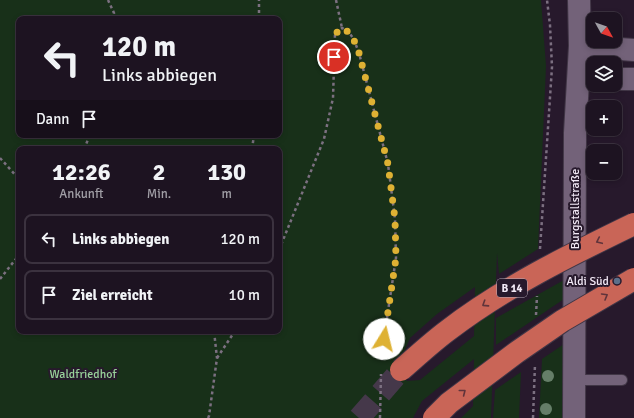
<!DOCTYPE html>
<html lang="de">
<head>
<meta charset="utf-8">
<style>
  :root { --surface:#1d1321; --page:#251c2a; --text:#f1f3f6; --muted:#a09ea5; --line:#3b323f }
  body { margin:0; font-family:Signika,sans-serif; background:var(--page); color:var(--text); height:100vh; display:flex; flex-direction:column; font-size:15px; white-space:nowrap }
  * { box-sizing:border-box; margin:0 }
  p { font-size:13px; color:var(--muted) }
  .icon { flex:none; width:22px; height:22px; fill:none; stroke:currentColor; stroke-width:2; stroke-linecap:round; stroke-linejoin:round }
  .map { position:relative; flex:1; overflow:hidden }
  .panel { position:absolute; left:16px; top:146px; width:266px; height:188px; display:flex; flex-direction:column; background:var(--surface); border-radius:8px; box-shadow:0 2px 6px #0003,0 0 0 1px var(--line) }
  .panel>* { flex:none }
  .hud { position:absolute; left:16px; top:16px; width:266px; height:122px; border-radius:8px; box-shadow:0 2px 6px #0003,0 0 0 1px var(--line); background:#1d1321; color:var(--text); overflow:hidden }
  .needle { width:26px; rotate:130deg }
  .tools { position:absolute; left:586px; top:12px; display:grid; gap:8px }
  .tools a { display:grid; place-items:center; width:36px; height:36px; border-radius:8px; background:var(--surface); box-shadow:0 2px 6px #0003,0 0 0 1px var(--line); font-size:20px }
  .pin { position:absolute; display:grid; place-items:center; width:34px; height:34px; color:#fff; margin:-17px; border:2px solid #fff; border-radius:50%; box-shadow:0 1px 4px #0007 }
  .me { position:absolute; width:44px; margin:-22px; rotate:9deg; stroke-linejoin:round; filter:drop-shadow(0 0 3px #0008) }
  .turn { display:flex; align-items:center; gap:14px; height:84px; padding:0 20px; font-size:18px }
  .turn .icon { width:52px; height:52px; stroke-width:2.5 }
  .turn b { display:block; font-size:28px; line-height:34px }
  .then { display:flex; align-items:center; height:38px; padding:0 20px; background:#0003; gap:8px; font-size:15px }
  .eta { display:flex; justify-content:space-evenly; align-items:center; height:68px; text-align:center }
  .eta b { font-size:24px; font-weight:700; line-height:28px }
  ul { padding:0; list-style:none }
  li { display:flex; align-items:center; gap:12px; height:50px; margin:0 8px 6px; padding:0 12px; border:2px solid var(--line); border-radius:8px }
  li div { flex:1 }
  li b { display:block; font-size:15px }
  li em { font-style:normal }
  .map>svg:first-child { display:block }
  .green { fill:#183019; fill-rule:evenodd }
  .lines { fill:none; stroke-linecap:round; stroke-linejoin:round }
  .highway-tunnel { stroke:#45384a; stroke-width:22; stroke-dasharray:22 11; stroke-linecap:butt }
  .lane-casing { stroke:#413646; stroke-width:12 }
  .secondary-casing { stroke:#413646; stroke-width:24 }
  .path { stroke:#7c7081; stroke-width:2.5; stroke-dasharray:3 3; stroke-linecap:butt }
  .lane { stroke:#736279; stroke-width:10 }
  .secondary { stroke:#736279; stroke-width:22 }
  .highway-bridge-casing { stroke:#413646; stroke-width:24; stroke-linecap:butt }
  .highway-bridge { stroke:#c96557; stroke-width:22 }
  .tree { fill:#657e68 }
  .oneway { stroke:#60343b }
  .route { stroke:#deb133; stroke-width:7; stroke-dasharray:0 12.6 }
  .service-dot { fill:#5c6f8a; stroke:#27192c; stroke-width:1.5 }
  .labels { text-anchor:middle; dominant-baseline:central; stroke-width:4; stroke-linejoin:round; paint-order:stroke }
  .shield { fill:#27192c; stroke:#b5abb9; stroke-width:1 }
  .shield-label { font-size:11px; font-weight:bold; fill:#f2e9f6 }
  .street-label { font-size:12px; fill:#f2e9f6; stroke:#27192c }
  .poi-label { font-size:12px; fill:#f2e9f6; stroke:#27192c; text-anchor:end }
  .park-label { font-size:12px; fill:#98d199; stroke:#27192c }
</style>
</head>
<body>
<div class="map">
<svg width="634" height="418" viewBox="0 0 634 418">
  <rect width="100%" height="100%" fill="#27192c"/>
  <g class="green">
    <path d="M 0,0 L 541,0 L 546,66 L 538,249 L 499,274 L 497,253 L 491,418 L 461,418 L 473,406 L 474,359 L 422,401 L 413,418 L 0,418 ZM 19,19 L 279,19 L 279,135 L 19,135 ZM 19,149 L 279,149 L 279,331 L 19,331 ZM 475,287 L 474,336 L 420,380 L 407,381 L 400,375 L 399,364 L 410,338 L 437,314 Z"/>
    <polygon points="564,280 564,299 496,345 496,318"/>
    <polygon points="564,344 563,418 539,418 542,359"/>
    <polygon points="521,372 519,418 493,418 495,390"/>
  </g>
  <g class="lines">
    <polyline class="highway-tunnel" points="359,418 401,370"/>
    <g class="lane-casing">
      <polyline id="lane" points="574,380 622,380"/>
    </g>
    <g class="secondary-casing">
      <g id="secondary">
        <polyline points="580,46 634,50"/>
        <polyline points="615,79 634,79"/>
        <polyline points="574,418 575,133 580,46 579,0"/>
      </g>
    </g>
    <g class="path">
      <polyline points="108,0 114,13 113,19"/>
      <polyline points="336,0 342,28"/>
      <polyline points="259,19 259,0"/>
      <polyline points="84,149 90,135"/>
      <polyline points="252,149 254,135"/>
      <polyline points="0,158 19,179"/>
      <polyline points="540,249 552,67 550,25 547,0"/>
      <path d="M 279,250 L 324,139 L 333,98 L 335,34 L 338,30 L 342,28 C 353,33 355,43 359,53 L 388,164 L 395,219 L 396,258 L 382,351 L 382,363"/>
      <polyline points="0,279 19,255"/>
      <polyline points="536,315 537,296"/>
      <polyline points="217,358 235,331"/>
      <polyline points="208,418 209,416 217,358 214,331"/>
      <polyline points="380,418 381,374"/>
      <polyline points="533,418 535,364"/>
    </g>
    <use href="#lane" class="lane"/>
    <use href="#secondary" class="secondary"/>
    <g class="highway-bridge-casing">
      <g id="highway-bridge">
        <path d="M 401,370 C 416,357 431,343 447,331 C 504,287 570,255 634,224"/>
        <polyline points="434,418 449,403 517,352 562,321 634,279"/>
      </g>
    </g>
    <use href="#highway-bridge" class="highway-bridge"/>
  </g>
  <g class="tree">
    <circle cx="548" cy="376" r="6"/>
    <circle cx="546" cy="409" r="6"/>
  </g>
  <defs><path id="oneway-chevron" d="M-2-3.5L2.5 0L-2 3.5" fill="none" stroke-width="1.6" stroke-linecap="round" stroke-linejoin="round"/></defs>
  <g class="oneway">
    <use href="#oneway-chevron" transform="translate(599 241) rotate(155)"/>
    <use href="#oneway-chevron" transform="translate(605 296) rotate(-30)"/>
    <use href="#oneway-chevron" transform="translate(485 304) rotate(147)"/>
    <use href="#oneway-chevron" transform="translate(463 392) rotate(-38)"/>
  </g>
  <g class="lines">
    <path class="route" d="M 334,57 C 334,47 332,33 342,28 C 353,33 355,43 359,53 L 388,164 L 395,219 L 396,258 L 384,339"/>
  </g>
  <circle class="service-dot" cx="617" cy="281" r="4"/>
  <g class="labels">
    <rect class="shield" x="497" y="279" width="30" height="18" rx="3"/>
    <g class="shield-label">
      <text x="512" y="288">B 14</text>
    </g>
    <g class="street-label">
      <text transform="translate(575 209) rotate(-90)">Burgstallstraße</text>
    </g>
    <g class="poi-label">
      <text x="609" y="281">Aldi Süd</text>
    </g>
    <g class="park-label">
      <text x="83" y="374">Waldfriedhof</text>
    </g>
  </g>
</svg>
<div class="tools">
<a><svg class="needle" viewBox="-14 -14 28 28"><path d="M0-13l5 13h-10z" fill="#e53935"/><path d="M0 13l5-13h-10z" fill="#a09ea5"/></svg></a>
<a><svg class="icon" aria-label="layers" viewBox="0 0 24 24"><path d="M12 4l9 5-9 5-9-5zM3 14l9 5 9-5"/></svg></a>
<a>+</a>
<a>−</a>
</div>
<div class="pin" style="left:334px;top:57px;background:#d93025"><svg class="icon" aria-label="arrive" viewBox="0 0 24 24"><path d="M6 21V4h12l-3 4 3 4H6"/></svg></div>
<svg class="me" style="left:384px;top:339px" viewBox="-20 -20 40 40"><circle r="19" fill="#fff"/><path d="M0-13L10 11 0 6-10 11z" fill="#deb133"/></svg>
<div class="hud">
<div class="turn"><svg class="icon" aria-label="left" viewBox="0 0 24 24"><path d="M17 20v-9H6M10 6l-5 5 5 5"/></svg><div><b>120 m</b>Links abbiegen</div></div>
<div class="then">Dann<svg class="icon" aria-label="arrive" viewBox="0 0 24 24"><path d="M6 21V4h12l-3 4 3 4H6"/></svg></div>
</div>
<section class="panel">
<div class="eta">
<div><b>12:26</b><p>Ankunft</p></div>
<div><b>2</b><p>Min.</p></div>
<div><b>130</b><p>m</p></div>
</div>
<ul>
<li><svg class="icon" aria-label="left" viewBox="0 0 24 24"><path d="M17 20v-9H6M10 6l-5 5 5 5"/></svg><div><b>Links abbiegen</b></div><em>120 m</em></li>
<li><svg class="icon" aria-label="arrive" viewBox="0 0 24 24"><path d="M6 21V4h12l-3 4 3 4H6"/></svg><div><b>Ziel erreicht</b></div><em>10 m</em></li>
</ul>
</section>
</div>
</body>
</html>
